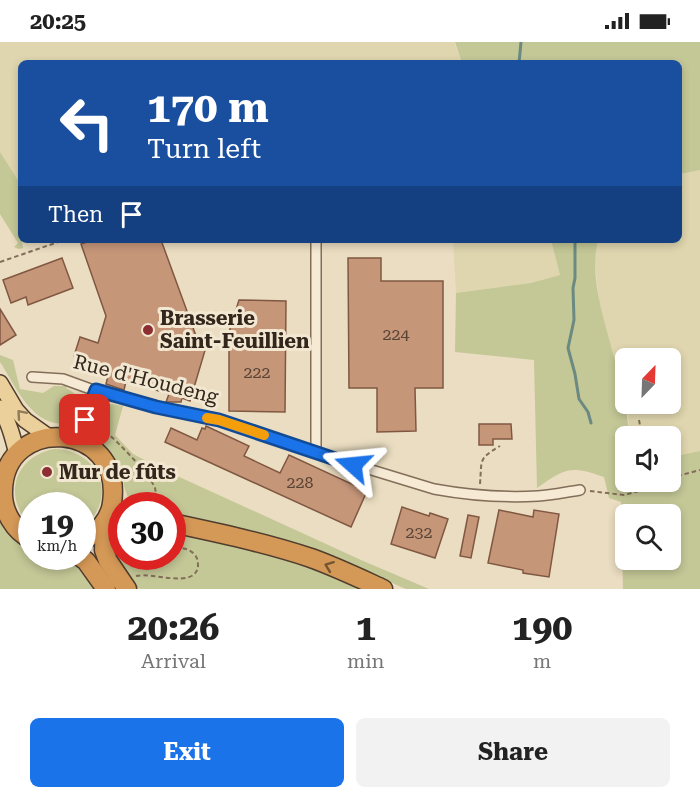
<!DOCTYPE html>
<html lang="en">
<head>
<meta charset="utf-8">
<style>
  :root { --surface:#fff; --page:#f2f2f2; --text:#222; --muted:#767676; --accent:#1a73e8 }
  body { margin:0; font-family:"Roboto Serif",serif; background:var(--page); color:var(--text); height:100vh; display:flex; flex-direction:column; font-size:22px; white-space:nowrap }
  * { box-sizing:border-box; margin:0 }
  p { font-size:20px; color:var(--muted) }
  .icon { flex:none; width:33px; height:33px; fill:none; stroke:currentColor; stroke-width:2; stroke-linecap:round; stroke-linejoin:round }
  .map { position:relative; height:547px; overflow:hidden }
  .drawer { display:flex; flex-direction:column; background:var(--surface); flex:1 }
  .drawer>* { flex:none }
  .hud { position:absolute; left:18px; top:18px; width:664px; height:183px; border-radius:9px; box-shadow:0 3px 9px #0003; background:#1a4fa0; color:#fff; overflow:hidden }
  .needle { width:39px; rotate:23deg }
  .fabs { position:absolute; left:615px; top:306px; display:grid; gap:12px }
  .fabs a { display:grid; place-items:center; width:66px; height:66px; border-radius:9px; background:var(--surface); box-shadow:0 3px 9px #0003; font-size:30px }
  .speed { position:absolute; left:18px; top:450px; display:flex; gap:12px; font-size:30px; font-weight:700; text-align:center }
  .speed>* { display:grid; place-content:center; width:78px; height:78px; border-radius:50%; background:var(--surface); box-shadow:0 3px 9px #0003; line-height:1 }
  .speed small { font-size:15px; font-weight:400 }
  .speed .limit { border:9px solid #d22; background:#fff; color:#111 }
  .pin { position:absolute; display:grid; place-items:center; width:51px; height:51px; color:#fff; margin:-26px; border-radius:12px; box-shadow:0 3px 9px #0006 }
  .me { position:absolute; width:66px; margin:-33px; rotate:288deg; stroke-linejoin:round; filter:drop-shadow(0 0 4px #0008) }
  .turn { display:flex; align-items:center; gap:21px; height:126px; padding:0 30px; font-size:27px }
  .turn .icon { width:78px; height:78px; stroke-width:2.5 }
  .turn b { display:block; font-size:42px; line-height:51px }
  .then { display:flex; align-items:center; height:57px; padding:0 30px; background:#0003; gap:12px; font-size:22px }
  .eta { display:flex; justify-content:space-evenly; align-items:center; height:102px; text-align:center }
  .eta b { font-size:36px; font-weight:700; line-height:42px }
  .action { display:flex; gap:12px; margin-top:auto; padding:12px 30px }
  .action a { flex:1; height:69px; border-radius:9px; background:var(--accent); color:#fff; font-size:24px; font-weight:700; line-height:69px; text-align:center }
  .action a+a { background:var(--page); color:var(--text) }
  .status { display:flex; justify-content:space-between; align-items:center; height:42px; padding:0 30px; background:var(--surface); direction:ltr }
  .status svg { height:16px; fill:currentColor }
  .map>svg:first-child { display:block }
  .farmland { fill:#dfd6af }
  .green { fill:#c4c796; fill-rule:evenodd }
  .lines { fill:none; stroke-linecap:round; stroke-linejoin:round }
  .stream { stroke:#6b8a81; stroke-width:3 }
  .building { fill:#c69679; stroke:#805842; stroke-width:1.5 }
  .street-casing { stroke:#836e5a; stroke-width:12 }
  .primary-casing { stroke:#503d2e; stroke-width:18 }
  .highway-casing { stroke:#503d2e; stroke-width:21 }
  .path { stroke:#836e5a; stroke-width:2; stroke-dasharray:4.5 3; stroke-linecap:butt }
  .street { stroke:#f6ead4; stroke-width:9 }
  .primary { stroke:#ecd09b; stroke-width:15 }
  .highway { stroke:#d59957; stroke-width:18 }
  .oneway { stroke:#907c5c }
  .oneway2 { stroke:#745534 }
  .route-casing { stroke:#114b97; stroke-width:15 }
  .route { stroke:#1a73e8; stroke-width:10 }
  .slow { stroke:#f59e0b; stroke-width:10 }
  .poi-dot { fill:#8d2e32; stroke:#f2e7d0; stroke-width:2 }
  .labels { text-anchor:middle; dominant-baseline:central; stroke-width:6; stroke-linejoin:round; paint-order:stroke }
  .number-label { font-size:16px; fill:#584334 }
  .poi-label { font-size:20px; font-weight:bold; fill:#33271d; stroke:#f2e7d0; text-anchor:start }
  .street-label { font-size:20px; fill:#33271d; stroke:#f2e7d0 }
</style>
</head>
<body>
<div class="status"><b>20:25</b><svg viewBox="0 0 49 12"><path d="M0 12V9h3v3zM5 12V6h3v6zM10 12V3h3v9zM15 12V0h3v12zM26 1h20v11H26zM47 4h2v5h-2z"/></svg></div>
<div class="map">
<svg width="700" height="547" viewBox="0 0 700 547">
  <rect width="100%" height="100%" fill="#eaddc1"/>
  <g class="farmland">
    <polygon points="0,0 454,0 462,21 21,21 21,143 0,110"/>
    <polygon points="700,128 700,409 671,415 670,394 629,394 628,369 626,362 670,362 670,316 626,316 626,361 600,267 594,212 598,198 680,198 680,132"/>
    <polygon points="329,198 551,198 560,233 531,241 456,251 453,198 330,200"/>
  </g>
  <g class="green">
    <polygon points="455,0 700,0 700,128 680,132 680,21 462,21"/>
    <polygon points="0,110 21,143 21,198 26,198 22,200 23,206 19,207 14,205 18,201 0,172"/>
    <path d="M 551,198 L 598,198 C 589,234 603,273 612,308 C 620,337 627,364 629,394 L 626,394 L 626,440 L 670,440 L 671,415 L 700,409 L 700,547 L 623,547 L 621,460 L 609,456 L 604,435 C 571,423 565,426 537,446 L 534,318 L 455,310 L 456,251 L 531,241 L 560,233 ZM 626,472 L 670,472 L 670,518 L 626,518 Z"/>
    <path d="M 0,313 L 13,318 L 20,347 L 43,351 L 54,344 L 67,344 L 66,346 C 76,351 81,357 79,368 L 76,368 C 72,378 67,383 55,381 C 28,376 14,341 0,320 Z"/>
    <path d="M 112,362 L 123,364 L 115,393 L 133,412 L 164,428 L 361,518 L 429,547 L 406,547 L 334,516 L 173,473 L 172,464 C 163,463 142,466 135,462 C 126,456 125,448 123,438 C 121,430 117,423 113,416 C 105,400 87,397 95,377 C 98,368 104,364 112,362 Z"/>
    <path d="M 54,407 C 100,408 119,456 83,486 L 82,464 L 32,464 L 31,484 C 2,455 14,415 54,407 Z"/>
    <polygon points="119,469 122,470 122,514 172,514 173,489 258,507 319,526 367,547 140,547 131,543 113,515 112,487"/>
    <path d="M 0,477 L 31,507 L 32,514 C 51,515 72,512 86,529 C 90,534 92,542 95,547 L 0,547 Z"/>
  </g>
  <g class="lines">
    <g class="stream">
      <polyline points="519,21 521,0"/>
      <polyline points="575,198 575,236 573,246 574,278 568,306 575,332 579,357 588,370 591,381"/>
    </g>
  </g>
  <g class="building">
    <polygon points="93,198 161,198 199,302 206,305 190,359 182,356 181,360 166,360 169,352 126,339 124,348 106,342 108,334 90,328 93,319 74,314 80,295 98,301 106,274 81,202"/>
    <polygon points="62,216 73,246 28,263 26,255 11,261 3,238"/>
    <polygon points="348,216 381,216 381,239 443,239 443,346 415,346 416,389 377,390 377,346 349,346"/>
    <polygon points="239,258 286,259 285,370 229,369 229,290"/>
    <polygon points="0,267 16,293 0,303"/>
    <polygon points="479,382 511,382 512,397 493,397 493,403 479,403"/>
    <polygon points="206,384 249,404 244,414 280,431 289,413 367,449 351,485 165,400 171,386 197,398 202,386 205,387"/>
    <polygon points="402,465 429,474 430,471 448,477 435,516 391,502"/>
    <polygon points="499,468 533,475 534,468 559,472 549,535 523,531 523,528 488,521"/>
    <polygon points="468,473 479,475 471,516 460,514"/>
  </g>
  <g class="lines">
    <g class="street-casing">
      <g id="street">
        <path d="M 32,335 L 63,337 L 96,349 L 145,362 L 219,378 L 316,411 L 434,447 C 467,453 503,456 538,454 C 552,453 566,450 580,448"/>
        <polyline points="77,398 96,349"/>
        <polyline points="316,411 316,198"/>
      </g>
    </g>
    <g class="primary-casing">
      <g id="primary">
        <polyline points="0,341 16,368 25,378 49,395"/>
        <path d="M 0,366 C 9,380 13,396 17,412"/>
      </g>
    </g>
    <g class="highway-casing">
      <g id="highway">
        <polyline points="105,480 104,508 108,519 127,547"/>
        <path d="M 172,481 C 219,491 266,501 311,516 C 336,525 359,536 383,547"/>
        <path d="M 32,498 C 14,489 2,469 3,449 C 4,372 124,379 112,461 C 110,477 97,492 82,499"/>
        <polyline points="79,514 86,519 106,547"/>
      </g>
    </g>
    <g class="path">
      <polyline points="0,220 64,198"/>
      <polyline points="639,378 642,394"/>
      <path d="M 93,381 C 106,386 150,432 155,446 C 156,450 156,456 157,460"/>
      <polyline points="670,436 700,428"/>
      <path d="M 480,442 C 482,417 478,417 500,404"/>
      <polyline points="643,448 662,440"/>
      <polyline points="590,449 624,453 643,448 647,440"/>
      <path d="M 136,534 C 153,530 194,547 198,525 C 198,520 198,516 194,512 C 189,506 180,506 172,505"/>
    </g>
    <use href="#street" class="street"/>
    <use href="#primary" class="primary"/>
    <use href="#highway" class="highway"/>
  </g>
  <defs><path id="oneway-chevron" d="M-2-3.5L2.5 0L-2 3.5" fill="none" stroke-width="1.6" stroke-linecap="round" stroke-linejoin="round" transform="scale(1.5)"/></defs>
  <use class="oneway" href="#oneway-chevron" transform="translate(21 372) rotate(-131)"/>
  <use class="oneway2" href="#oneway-chevron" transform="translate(329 524) rotate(-159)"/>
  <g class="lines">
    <g class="route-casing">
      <polyline id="route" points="85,378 96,348 156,365 219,378 353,423"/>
    </g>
    <use href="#route" class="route"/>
    <polyline class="slow" points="207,376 219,378 264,393"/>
  </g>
  <g class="poi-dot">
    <circle cx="148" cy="288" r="6"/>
    <circle cx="47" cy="430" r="6"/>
  </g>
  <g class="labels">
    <g class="number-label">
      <text x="396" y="292">224</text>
      <text x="257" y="330">222</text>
      <text x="300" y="440">228</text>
      <text x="419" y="490">232</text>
    </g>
    <g class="poi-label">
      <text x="160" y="276">Brasserie<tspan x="160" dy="23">Saint-Feuillien</tspan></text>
      <text x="59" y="430">Mur de fûts</text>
    </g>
    <g class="street-label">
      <text transform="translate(146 337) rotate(14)">Rue d'Houdeng</text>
    </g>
  </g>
</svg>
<div class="fabs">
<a><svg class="needle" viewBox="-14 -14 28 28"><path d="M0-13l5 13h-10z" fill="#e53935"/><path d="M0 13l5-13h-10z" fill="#767676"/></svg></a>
<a><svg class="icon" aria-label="sound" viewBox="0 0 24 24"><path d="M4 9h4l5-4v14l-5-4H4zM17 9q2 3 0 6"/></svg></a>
<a><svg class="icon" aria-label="search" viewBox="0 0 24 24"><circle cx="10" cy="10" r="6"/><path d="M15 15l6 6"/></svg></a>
</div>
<div class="speed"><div>19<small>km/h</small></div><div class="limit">30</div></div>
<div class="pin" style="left:85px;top:378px;background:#d93025"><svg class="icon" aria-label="arrive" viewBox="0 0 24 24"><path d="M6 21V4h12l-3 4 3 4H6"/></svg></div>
<svg class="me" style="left:353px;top:423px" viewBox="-20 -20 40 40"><path d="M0-17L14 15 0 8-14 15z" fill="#1a73e8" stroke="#fff" stroke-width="4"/></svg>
<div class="hud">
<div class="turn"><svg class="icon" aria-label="left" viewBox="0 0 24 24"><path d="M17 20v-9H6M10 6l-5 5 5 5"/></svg><div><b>170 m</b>Turn left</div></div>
<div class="then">Then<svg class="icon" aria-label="arrive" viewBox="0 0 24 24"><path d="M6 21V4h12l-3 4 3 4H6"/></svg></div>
</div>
</div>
<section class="drawer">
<div class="eta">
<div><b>20:26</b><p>Arrival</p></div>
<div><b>1</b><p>min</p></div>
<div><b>190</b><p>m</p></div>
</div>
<div class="action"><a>Exit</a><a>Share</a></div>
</section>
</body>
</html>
